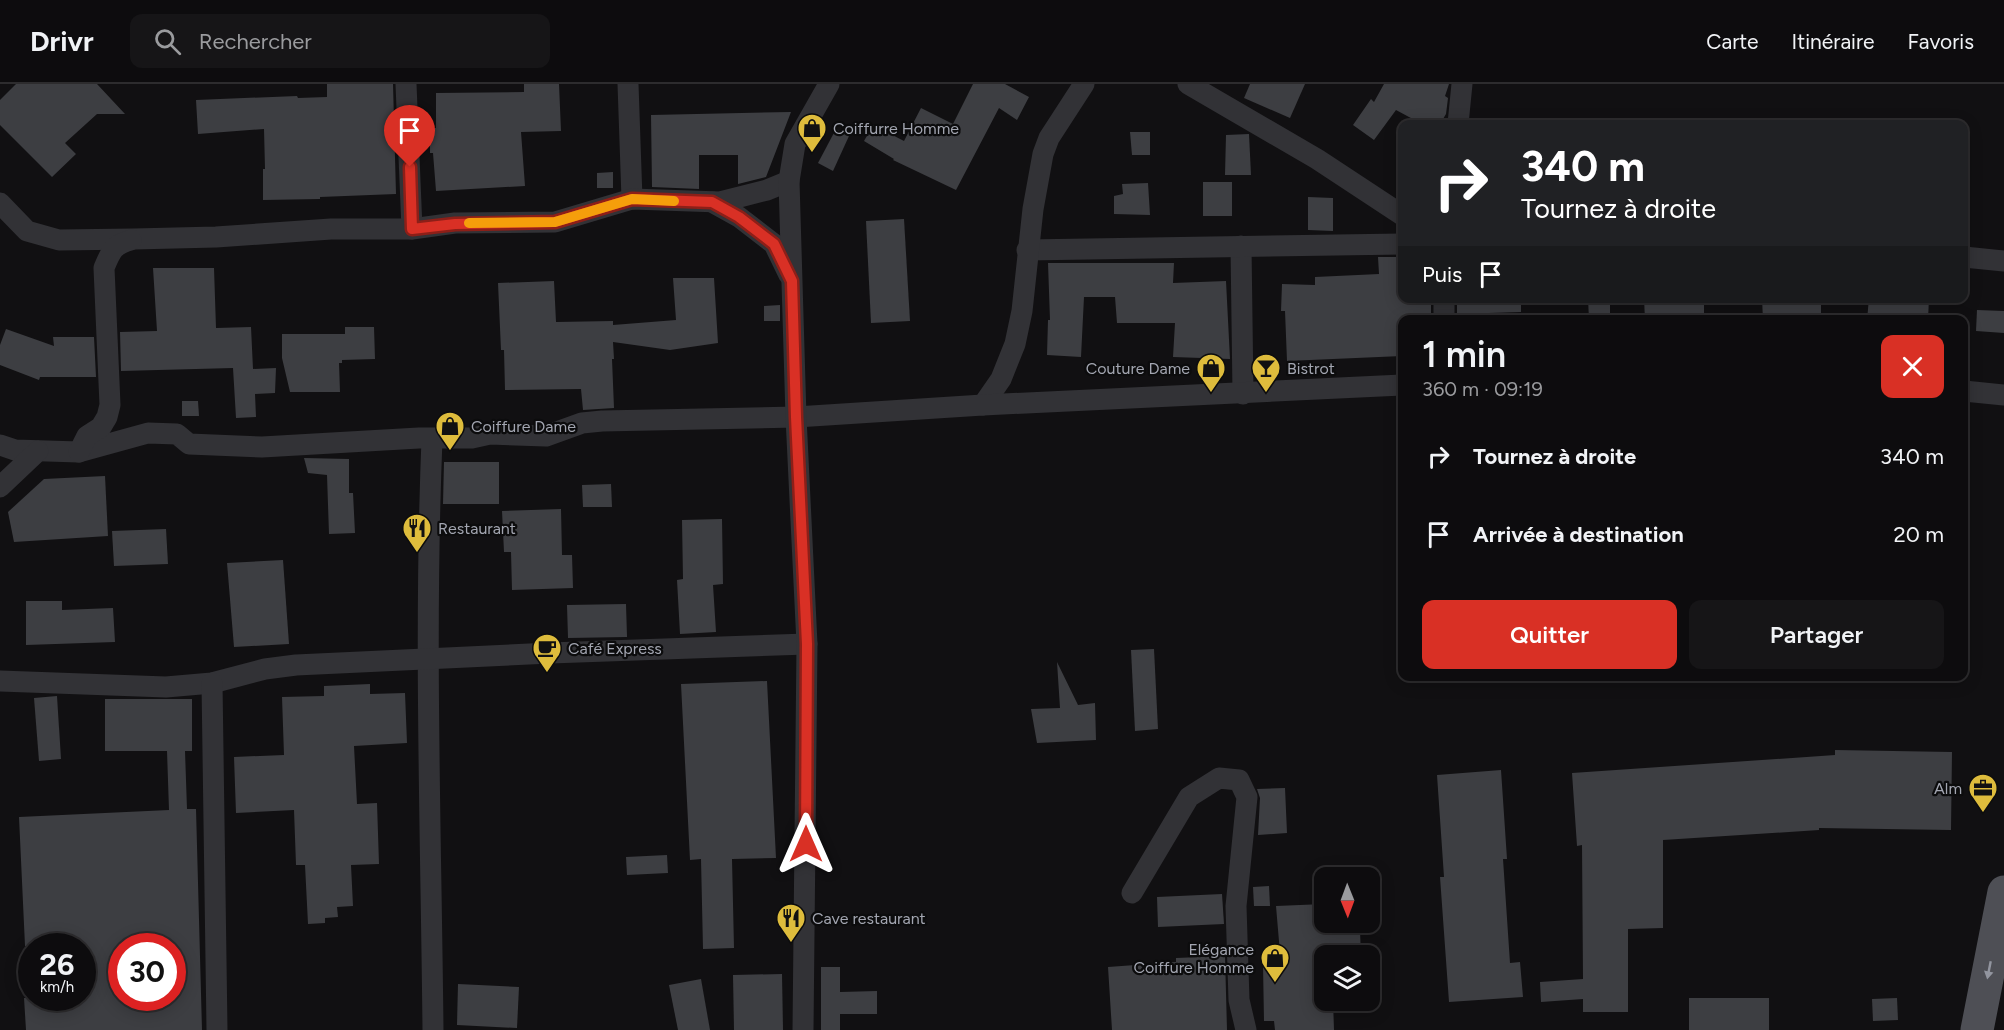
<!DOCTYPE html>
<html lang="fr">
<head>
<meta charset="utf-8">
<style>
  :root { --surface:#0d0c0e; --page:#161517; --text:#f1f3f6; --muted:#9a9b9e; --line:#2d2c2e; --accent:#d93025 }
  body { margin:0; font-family:Figtree,sans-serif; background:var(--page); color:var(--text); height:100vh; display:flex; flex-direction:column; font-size:22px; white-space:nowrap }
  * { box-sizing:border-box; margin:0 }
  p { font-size:20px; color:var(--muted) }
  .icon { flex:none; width:33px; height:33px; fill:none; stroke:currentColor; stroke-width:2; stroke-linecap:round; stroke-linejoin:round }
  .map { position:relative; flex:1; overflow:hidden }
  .panel { position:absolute; left:1398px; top:231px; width:570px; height:366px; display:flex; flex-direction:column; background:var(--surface); border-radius:12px; box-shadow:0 3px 15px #0003,0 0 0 2px var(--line) }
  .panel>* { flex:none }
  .top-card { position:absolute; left:1398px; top:36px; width:570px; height:183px; border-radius:12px; box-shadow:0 3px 15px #0003,0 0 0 2px var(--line); background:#202124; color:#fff; overflow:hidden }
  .needle { width:39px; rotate:179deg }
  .controls { position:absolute; left:1314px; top:783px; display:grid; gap:12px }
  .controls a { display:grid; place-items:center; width:66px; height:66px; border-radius:12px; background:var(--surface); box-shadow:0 3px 15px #0003,0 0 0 2px var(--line); font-size:30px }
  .speed { position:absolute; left:18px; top:849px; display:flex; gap:12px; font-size:30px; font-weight:700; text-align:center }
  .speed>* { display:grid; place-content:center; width:78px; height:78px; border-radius:50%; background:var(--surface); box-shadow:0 3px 15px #0003,0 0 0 2px var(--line); line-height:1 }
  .speed small { font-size:15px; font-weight:400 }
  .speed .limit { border:9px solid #d22; background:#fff; color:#111 }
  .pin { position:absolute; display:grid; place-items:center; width:51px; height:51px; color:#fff; margin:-62px -26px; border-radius:50% 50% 50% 0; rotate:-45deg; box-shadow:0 0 6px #0007 }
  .pin .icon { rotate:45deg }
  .me { position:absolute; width:66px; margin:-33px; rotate:0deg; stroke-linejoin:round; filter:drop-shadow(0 0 4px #0008) }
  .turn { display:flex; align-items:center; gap:21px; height:126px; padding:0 24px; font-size:27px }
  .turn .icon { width:78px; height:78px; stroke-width:2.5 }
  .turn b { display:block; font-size:42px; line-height:51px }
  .then { display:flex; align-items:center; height:57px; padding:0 24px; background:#0003; gap:12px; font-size:22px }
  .round { display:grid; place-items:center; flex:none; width:63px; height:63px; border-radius:12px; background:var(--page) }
  .overview { display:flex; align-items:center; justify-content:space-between; height:102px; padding:0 24px }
  h1 { font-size:36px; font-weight:600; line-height:45px }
  .primary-button { display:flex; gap:12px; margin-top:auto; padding:12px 24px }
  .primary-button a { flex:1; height:69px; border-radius:12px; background:var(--accent); color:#fff; font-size:24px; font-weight:600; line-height:69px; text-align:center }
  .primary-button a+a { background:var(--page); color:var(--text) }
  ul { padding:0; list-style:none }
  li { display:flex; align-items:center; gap:18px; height:78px; padding:0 24px }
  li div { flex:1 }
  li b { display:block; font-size:22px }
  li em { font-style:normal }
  header { display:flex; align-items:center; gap:36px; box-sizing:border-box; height:84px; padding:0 30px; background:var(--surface); border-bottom:2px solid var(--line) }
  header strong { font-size:28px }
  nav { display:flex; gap:33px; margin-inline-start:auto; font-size:21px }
  .search { width:420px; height:54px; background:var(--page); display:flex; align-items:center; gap:15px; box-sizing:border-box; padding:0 21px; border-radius:12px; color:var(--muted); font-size:22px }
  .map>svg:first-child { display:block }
  .building { fill:#3d3e42; fill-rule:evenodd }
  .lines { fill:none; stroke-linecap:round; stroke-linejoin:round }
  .street { stroke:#323236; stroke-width:21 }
  .primary { stroke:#4e4f55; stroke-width:33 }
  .oneway { fill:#92959f }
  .route-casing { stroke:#8d1f18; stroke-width:15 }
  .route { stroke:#d93025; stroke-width:10 }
  .slow { stroke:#f59e0b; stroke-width:10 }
  .labels { text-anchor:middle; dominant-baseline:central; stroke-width:4.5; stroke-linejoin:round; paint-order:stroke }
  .poi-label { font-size:16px; fill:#a3a6b1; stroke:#0c0c0d; text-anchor:start }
</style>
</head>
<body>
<header>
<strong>Drivr</strong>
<div class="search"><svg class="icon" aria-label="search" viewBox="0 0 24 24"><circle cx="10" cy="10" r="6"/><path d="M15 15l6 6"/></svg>Rechercher</div>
<nav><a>Carte</a><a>Itinéraire</a><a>Favoris</a></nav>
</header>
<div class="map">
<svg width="2004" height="946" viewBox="0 0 2004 946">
  <rect width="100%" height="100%" fill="#111012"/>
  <g class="building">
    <polygon points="16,0 97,0 125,30 97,30 65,59 76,70 52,93 0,41 0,16"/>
    <polygon points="327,0 393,0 396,110 320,113 320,115 263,116 263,85 265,85 264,45 198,50 196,16 297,12 298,14 327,13"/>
    <polygon points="524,0 559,0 561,47 521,48 525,102 436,107 433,69 430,69 430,44 436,44 436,9 524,8"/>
    <polygon points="973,0 1005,0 1029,13 1017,36 999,24 956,106 893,76 894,75 864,57 873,41 904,57 921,24 953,40"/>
    <polygon points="1250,0 1305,0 1290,34 1244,14"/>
    <polygon points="1384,0 1449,0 1445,12 1448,14 1446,30 1440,40 1422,40 1396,26 1374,56 1353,41 1371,15 1374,18"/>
    <polygon points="791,28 766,93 738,100 738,71 699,71 699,105 652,103 651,31"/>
    <polygon points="836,45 849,52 833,87 818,79"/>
    <polygon points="1130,48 1150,48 1150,71 1132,71"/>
    <polygon points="1249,50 1251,91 1225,91 1226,51"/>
    <polygon points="613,88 613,104 597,104 597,89"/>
    <rect x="1203" y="98" width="29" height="34"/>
    <polygon points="1148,99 1150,131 1114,130 1114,112 1123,110 1122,100"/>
    <polygon points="1308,113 1333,114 1333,147 1308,146"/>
    <polygon points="904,135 910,237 871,239 866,137"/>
    <polygon points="1378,173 1402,173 1402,214 1431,214 1431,236 1402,236 1402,272 1287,277 1285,227 1281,227 1282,200 1315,201 1315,193 1379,190"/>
    <polygon points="1048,179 1174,179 1173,199 1226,197 1230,275 1173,273 1175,239 1117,239 1115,213 1084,213 1081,273 1047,271 1048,236 1050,236"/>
    <polygon points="153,184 214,184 216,244 251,243 253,285 276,284 275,309 255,310 256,333 236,334 233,284 121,287 120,248 157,247"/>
    <polygon points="673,194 714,194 718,259 670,266 613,258 614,275 612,275 614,324 583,326 581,305 505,306 504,266 501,266 498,199 554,197 556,238 613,237 613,241 676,236"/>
    <polygon points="1457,214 1521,214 1521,228 1457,230"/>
    <polygon points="1588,214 1610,214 1610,236 1589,236"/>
    <polygon points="1644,214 1704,214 1704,236 1645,236"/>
    <polygon points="1762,214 1821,214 1821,236 1763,236"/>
    <polygon points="1869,214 1929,214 1928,236 1867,236"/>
    <polygon points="780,221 780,237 764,237 764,222"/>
    <polygon points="1977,226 2004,227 2004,249 1976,247"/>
    <polygon points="345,243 374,243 375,275 342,276 342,279 339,279 340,308 290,308 282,274 282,250 345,250"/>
    <polygon points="6,245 54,262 53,253 94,253 96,293 40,293 39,296 0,281 0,261"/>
    <polygon points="182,317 198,317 199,332 182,332"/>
    <polygon points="304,374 349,375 349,409 353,409 355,449 329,450 327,391 308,389"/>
    <polygon points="444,378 499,378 499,420 443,420"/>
    <polygon points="105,392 108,452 14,458 8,428 44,395"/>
    <polygon points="611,400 612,423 583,423 582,401"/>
    <polygon points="561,425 562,471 572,471 573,504 512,506 511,468 504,468 502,427"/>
    <polygon points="722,435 723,500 713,501 716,548 680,550 677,496 683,495 682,436"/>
    <polygon points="166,445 168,480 114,482 112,447"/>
    <polygon points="283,476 289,560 234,563 227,479"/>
    <polygon points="26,517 62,517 62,526 113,524 115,558 26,561"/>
    <polygon points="626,520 627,553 568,554 567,521"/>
    <polygon points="1154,565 1158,645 1135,647 1131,566"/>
    <polygon points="1057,578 1078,621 1095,619 1096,656 1037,659 1031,625 1060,624"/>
    <polygon points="767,597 776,774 732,775 734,864 703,865 701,775 690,776 681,600"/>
    <polygon points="370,600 370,610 405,609 407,659 354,662 357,720 377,719 379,780 351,781 353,822 337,823 338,833 325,834 325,839 308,840 305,781 296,781 294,726 236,729 234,673 284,671 282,613 324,612 324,602"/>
    <polygon points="57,612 61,675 39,677 34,614"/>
    <path d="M 105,615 L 192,615 L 192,667 L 185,667 L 187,725 L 196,725 L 202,946 L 26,946 L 24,914 L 82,914 L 82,862 L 25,862 L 19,733 L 169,726 L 167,667 L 105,667 ZM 122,862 L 172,862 L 172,914 L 122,914 Z"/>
    <polygon points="1835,666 1952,668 1951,746 1819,744 1819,746 1663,756 1663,844 1628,845 1628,928 1583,928 1583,915 1541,918 1540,898 1583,895 1582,761 1577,762 1572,689 1835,671"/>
    <polygon points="1501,686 1507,775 1503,775 1510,879 1520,878 1523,913 1449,918 1440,793 1444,793 1437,691"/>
    <polygon points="1285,704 1287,749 1258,751 1260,714 1257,705"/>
    <polygon points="667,771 668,789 627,791 626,773"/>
    <polygon points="1269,802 1270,822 1254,822 1253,803"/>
    <polygon points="1222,810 1224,840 1158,843 1157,813"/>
    <polygon points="1324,820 1324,838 1359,838 1360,846 1361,872 1324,872 1324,916 1333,916 1334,946 1275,946 1274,937 1264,937 1263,881 1281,881 1276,822"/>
    <polygon points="1225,872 1227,946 1112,946 1108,883 1176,878 1176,874"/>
    <polygon points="821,883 840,883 840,908 877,907 877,930 840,930 840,946 821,946"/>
    <polygon points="782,890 783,946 734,946 733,891"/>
    <polygon points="701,895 710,946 678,946 669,901"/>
    <polygon points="458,900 519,903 517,944 457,941"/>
    <rect x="1689" y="914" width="80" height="32"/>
    <polygon points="1897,914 1898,936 1873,937 1872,915"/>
  </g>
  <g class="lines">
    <g class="street">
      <polyline points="406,0 412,145"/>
      <polyline points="628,0 632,115"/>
      <polyline points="1188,0 1317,75 1402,131"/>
      <polyline points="1458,40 1462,0"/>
      <polyline points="712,118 739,133 774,160 789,191"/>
      <polyline points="0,119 27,147 59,156 134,155 216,153 331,145 412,145 455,139 555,138 632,115 720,118 767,106 789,97"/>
      <polyline points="1241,162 1243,310"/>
      <polyline points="1027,166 1402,160"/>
      <polyline points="1964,173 2004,177"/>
      <polyline points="1444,214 1444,236"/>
      <polyline points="1964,307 2004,311"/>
      <polyline points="983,321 1001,295 1015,260 1022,227 1033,125 1043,70 1049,54 1084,0"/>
      <path d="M 432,355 C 424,552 431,749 433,946"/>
      <polyline points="0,361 15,366 79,368 148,349 177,350 189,360 262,363 419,354 472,354 490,350 546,352 582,339 602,337 796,333 983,321 1402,301"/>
      <path d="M 79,368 L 87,352 L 101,343 L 107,333 L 110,321 L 104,184 C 111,167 113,161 131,156"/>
      <polyline points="0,403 38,367"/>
      <polyline points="0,597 166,603 212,599 265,585 296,581 550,569 807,560"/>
      <polyline points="212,599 217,946"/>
      <polyline points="1132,809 1189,713 1219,694 1239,696 1247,713 1236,822 1239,916 1246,946"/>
      <polyline points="803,946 807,560 796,333 789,97 795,60 829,0"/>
    </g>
    <polyline class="primary" points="1977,946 2004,808"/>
  </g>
  <defs><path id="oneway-solid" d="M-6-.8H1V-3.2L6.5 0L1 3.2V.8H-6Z" transform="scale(1.5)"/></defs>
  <use class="oneway" href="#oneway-solid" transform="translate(1989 886) rotate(101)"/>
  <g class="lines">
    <g class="route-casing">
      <polyline id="route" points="410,83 412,145 455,140 555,138 632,115 712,118 739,133 774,160 792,197 796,333 807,560 806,760"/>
    </g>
    <use href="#route" class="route"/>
    <polyline class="slow" points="469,139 555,138 632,115 674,117"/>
  </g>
  <defs>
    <g id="shop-pin" transform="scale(1.5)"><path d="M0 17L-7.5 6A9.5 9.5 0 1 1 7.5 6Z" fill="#debc3c" stroke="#0c0c0d"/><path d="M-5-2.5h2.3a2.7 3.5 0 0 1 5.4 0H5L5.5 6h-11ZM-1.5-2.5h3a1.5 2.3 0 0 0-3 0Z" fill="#111"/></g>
    <g id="bar-pin" transform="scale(1.5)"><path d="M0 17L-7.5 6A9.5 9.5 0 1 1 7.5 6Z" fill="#debc3c" stroke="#0c0c0d"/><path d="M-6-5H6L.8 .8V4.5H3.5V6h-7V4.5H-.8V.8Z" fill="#111"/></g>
    <g id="restaurant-pin" transform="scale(1.5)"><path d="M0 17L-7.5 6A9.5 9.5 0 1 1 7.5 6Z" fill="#debc3c" stroke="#0c0c0d"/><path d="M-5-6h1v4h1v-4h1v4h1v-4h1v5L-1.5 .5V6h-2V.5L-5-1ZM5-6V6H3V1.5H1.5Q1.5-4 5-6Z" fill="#111"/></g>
    <g id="cafe-pin" transform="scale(1.5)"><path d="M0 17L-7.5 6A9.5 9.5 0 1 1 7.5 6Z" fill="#debc3c" stroke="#0c0c0d"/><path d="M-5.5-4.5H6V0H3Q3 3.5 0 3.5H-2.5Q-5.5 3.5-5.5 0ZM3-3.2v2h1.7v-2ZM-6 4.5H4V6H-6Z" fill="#111"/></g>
    <g id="office-pin" transform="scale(1.5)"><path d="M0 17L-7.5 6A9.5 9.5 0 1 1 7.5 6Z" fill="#debc3c" stroke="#0c0c0d"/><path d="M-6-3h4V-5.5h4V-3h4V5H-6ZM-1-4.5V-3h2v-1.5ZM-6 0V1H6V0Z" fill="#111"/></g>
  </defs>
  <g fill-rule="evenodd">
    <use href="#shop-pin" x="812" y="44"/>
    <use href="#shop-pin" x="1211" y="284"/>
    <use href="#bar-pin" x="1266" y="284"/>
    <use href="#shop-pin" x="450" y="342"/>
    <use href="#restaurant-pin" x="417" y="444"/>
    <use href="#cafe-pin" x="547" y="564"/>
    <use href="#office-pin" x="1983" y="704"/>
    <use href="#restaurant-pin" x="791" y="834"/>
    <use href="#shop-pin" x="1275" y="874"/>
  </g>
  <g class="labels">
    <g class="poi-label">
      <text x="833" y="44">Coiffurre Homme</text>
      <text x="1190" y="284" text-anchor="end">Couture Dame</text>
      <text x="1287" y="284">Bistrot</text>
      <text x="471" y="342">Coiffure Dame</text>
      <text x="438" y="444">Restaurant</text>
      <text x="568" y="564">Café Express</text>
      <text x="1962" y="704" text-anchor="end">Alm</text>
      <text x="812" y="834">Cave restaurant</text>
      <text x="1254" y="865" text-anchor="end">Elégance<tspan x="1254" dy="18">Coiffure Homme</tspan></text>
    </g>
  </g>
</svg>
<div class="controls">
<a><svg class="needle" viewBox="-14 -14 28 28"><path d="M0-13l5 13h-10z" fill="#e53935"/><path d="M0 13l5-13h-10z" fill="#9a9b9e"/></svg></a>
<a><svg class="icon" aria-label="layers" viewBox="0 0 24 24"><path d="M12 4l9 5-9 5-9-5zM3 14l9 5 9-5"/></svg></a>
</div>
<div class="speed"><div>26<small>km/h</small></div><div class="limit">30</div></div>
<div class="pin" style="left:410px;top:83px;background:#d93025"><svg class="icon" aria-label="arrive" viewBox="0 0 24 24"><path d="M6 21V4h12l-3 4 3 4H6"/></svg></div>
<svg class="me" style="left:806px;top:760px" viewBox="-20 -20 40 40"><path d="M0-17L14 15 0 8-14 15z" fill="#d93025" stroke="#fff" stroke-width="4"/></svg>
<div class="top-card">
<div class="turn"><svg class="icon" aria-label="right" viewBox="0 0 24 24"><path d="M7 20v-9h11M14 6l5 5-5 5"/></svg><div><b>340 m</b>Tournez à droite</div></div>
<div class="then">Puis<svg class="icon" aria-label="arrive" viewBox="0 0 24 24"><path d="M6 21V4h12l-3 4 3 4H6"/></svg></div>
</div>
<section class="panel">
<div class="overview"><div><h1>1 min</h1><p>360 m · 09:19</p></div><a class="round" style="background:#d93025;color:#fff"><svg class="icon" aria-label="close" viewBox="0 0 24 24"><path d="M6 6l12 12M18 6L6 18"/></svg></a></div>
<ul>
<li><svg class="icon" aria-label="right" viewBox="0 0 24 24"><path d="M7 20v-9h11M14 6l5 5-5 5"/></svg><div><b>Tournez à droite</b></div><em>340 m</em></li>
<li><svg class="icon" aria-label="arrive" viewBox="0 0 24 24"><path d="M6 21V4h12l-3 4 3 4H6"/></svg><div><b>Arrivée à destination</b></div><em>20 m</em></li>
</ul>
<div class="primary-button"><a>Quitter</a><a>Partager</a></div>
</section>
</div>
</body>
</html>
